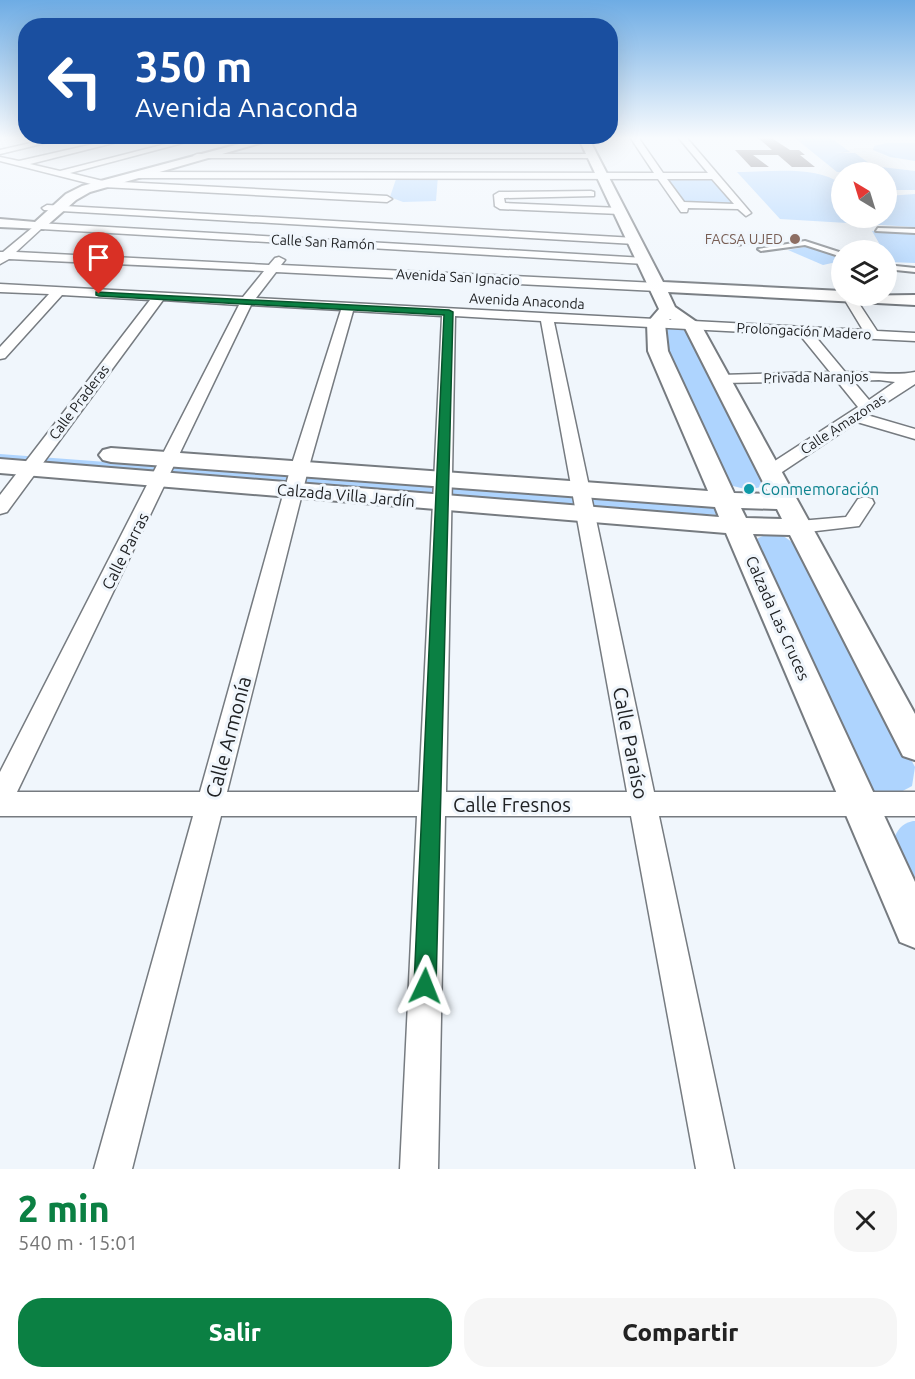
<!DOCTYPE html>
<html lang="es">
<head>
<meta charset="utf-8">
<style>
  :root { --surface:#fff; --page:#f6f6f6; --text:#222; --muted:#767676; --accent:#0b8043 }
  body { margin:0; font-family:Ubuntu,sans-serif; background:var(--page); color:var(--text); height:100vh; display:flex; flex-direction:column; font-size:22px; white-space:nowrap }
  * { box-sizing:border-box; margin:0 }
  p { font-size:20px; color:var(--muted) }
  .icon { flex:none; width:33px; height:33px; fill:none; stroke:currentColor; stroke-width:2; stroke-linecap:round; stroke-linejoin:round }
  .map { position:relative; height:1169px; overflow:hidden }
  .panel { display:flex; flex-direction:column; background:var(--surface); flex:1 }
  .panel>* { flex:none }
  .top-card { position:absolute; left:18px; top:18px; width:600px; height:126px; border-radius:24px; box-shadow:0 6px 24px #0002; background:#1a4fa0; color:#fff; overflow:hidden }
  .needle { width:39px; rotate:322deg }
  .controls { position:absolute; left:831px; top:162px; display:grid; gap:12px }
  .controls a { display:grid; place-items:center; width:66px; height:66px; border-radius:50%; background:var(--surface); box-shadow:0 6px 24px #0002; font-size:30px }
  .pin { position:absolute; display:grid; place-items:center; width:51px; height:51px; color:#fff; margin:-62px -26px; border-radius:50% 50% 50% 0; rotate:-45deg; box-shadow:0 0 6px #0007 }
  .pin .icon { rotate:45deg }
  .me { position:absolute; width:66px; margin:-33px; rotate:2deg; stroke-linejoin:round; filter:drop-shadow(0 0 4px #0008) }
  .turn { display:flex; align-items:center; gap:21px; height:126px; padding:0 18px; font-size:27px }
  .turn .icon { width:78px; height:78px; stroke-width:2.5 }
  .turn b { display:block; font-size:42px; line-height:51px }
  .round { display:grid; place-items:center; flex:none; width:63px; height:63px; border-radius:24px; background:var(--page) }
  .summary { display:flex; align-items:center; justify-content:space-between; height:102px; padding:0 18px }
  h1 { font-size:36px; font-weight:800; line-height:45px; color:var(--accent) }
  .action { display:flex; gap:12px; margin-top:auto; padding:12px 18px }
  .action a { flex:1; height:69px; border-radius:24px; background:var(--accent); color:#fff; font-size:24px; font-weight:800; line-height:69px; text-align:center }
  .action a+a { background:var(--page); color:var(--text) }
  .map>svg:first-child { display:block }
  .green { fill:#aed4fe }
  .building { fill:#554f54 }
  .lines { fill:none; stroke-linecap:round; stroke-linejoin:round }
  .lane-casing { stroke:#767b80; stroke-width:4 }
  .street-casing { stroke:#767b80; stroke-width:3 }
  .secondary-casing { stroke:#767b80; stroke-width:4 }
  .lane { fill:#fff; fill-rule:evenodd }
  .street { fill:#fff; fill-rule:evenodd }
  .secondary { fill:#fff; fill-rule:evenodd }
  .route { fill:#0b8043; stroke:#07532c; stroke-width:1.5 }
  .education-dot { fill:#8d6e63; stroke:#f0f6fc; stroke-width:2 }
  .culture-dot { fill:#0f9aa8; stroke:#f0f6fc; stroke-width:2 }
  .labels { text-anchor:middle; dominant-baseline:central; stroke-width:6; stroke-linejoin:round; paint-order:stroke }
  .far-education-label { font-size:14px; fill:#785e54; stroke:#f0f6fc; text-anchor:end }
  .far-street-label { font-size:14px; fill:#202224; stroke:#f0f6fc }
  .culture-label { font-size:16px; fill:#0d838f; stroke:#f0f6fc; text-anchor:start }
  .street-label { font-size:16px; fill:#202224; stroke:#f0f6fc }
  .near-street-label { font-size:20px; fill:#202224; stroke:#f0f6fc }
</style>
</head>
<body>
<div class="map">
<svg width="915" height="1169" viewBox="0 0 915 1169">
  <rect width="100%" height="100%" fill="#f0f6fc"/>
  <g class="green">
    <polygon points="795,138 831,138 850,152 833,152 855,153 873,166 915,171 915,190 887,190 886,172 837,172"/>
    <polygon points="887,143 915,143 915,161 890,157 873,150 874,146"/>
    <path d="M 737,172 C 768,172 817,165 841,184 L 842,218 L 886,218 L 887,196 L 915,194 L 915,227 L 780,219 Z"/>
    <polygon points="397,176 438,176 436,201 403,202 390,197"/>
    <polygon points="665,176 712,176 737,206 685,205"/>
    <polygon points="872,231 915,233 915,263 889,262 886,250 883,250"/>
    <polygon points="810,246 841,259 841,261 823,265 788,250"/>
    <polygon points="683,327 690,331 765,482 764,486 749,490 729,485 661,338 664,328"/>
    <polygon points="0,454 715,508 720,512 716,515 0,462"/>
    <path d="M 768,534 L 782,535 L 799,547 L 915,767 L 912,786 C 894,796 887,800 869,788 L 754,543 L 758,538 Z"/>
    <path d="M 913,821 L 915,821 L 915,905 L 893,841 C 897,830 901,824 913,821 Z"/>
  </g>
  <g class="building">
    <polygon points="757,137 770,137 790,150 799,150 805,155 800,155 815,167 792,167 778,155 753,155 769,167 751,167 735,150 772,150"/>
    <polygon points="738,237 754,243 738,247 722,241"/>
  </g>
  <g class="lines">
    <g class="lane-casing">
      <g id="lane">
        <polygon points="878,228 915,229 915,233 876,231"/>
        <polygon points="805,241 842,253 842,257 805,245 761,251 758,249"/>
        <polygon points="886,265 915,268 915,272 886,269"/>
      </g>
    </g>
    <g class="street-casing">
      <g id="street">
        <polygon points="57,137 70,137 0,154 0,150"/>
        <polygon points="124,137 137,137 30,164 60,171 193,137 205,137 70,173 103,181 387,196 392,199 387,202 103,187 0,161 0,157 19,161"/>
        <path d="M 630,137 L 638,137 L 663,173 L 708,173 L 678,137 L 686,137 L 751,213 L 746,216 L 738,209 L 688,208 L 687,212 L 681,212 L 658,179 L 136,178 L 132,175 L 136,172 L 654,173 ZM 667,179 L 712,179 L 734,204 L 684,202 Z"/>
        <polygon points="197,154 591,154 595,156 591,158 194,158 193,156"/>
        <polygon points="591,191 594,192 594,196 504,198 505,203 620,208 625,211 620,214 500,209 495,206 494,195 499,192"/>
        <polygon points="47,205 635,238 640,241 635,244 44,210 42,208"/>
        <path d="M 38,223 L 645,258 L 651,261 L 645,264 L 41,229 L 16,252 L 269,265 L 275,258 L 279,257 L 285,260 L 281,265 L 657,283 L 663,287 L 657,291 L 276,272 L 256,298 L 863,330 L 843,297 L 854,296 L 877,331 L 915,333 L 915,341 L 815,336 L 845,372 C 867,372 896,376 915,372 L 915,384 L 867,415 L 915,429 L 915,439 L 857,422 L 776,476 L 764,476 L 761,472 L 764,468 L 858,407 L 837,381 L 721,383 L 714,379 L 721,375 L 830,372 L 800,335 L 554,322 L 654,792 L 915,792 L 915,816 L 659,816 L 734,1169 L 696,1169 L 631,816 L 445,816 L 438,1169 L 400,1169 L 417,816 L 221,816 L 132,1169 L 94,1169 L 193,816 L 0,816 L 0,772 L 239,305 L 163,300 L 7,512 L 0,514 L 0,495 L 150,300 L 62,295 L 5,358 L 0,359 L 0,347 L 49,294 L 0,292 L 0,284 L 243,297 L 264,271 L 9,259 L 0,264 L 0,252 L 3,252 ZM 251,305 L 341,310 L 290,470 L 200,792 L 17,792 ZM 353,311 L 442,316 L 419,792 L 227,792 L 308,470 ZM 455,316 L 541,321 L 627,792 L 446,792 ZM 879,380 L 895,382 L 869,400 L 853,381 Z"/>
        <polygon points="865,497 872,499 874,503 859,526 799,533 792,531 789,527 792,523 799,521 846,517 858,499"/>
      </g>
    </g>
    <g class="secondary-casing">
      <g id="secondary">
        <polygon points="265,137 281,137 90,192 76,200 43,229 0,227 0,219 35,222 66,194 82,186"/>
        <path d="M 578,137 L 588,137 L 663,282 L 842,291 L 842,296 L 915,295 L 915,305 L 668,292 L 675,307 L 701,325 L 915,714 L 915,760 L 903,756 L 790,535 L 753,534 L 915,882 L 915,948 L 900,942 L 726,533 L 0,473 L 0,459 L 719,517 L 715,507 L 111,462 L 103,460 L 99,455 L 103,450 L 111,448 L 708,491 L 648,351 L 647,323 L 659,309 ZM 670,319 L 685,328 L 769,494 L 734,493 L 668,351 L 665,324 ZM 741,508 L 777,509 L 782,519 L 746,518 Z"/>
      </g>
    </g>
    <use href="#lane" class="lane"/>
    <use href="#street" class="street"/>
    <use href="#secondary" class="secondary"/>
  </g>
  <linearGradient id="sky" x2="0" y2="1"><stop stop-color="#6eace4"/><stop offset="0.46" stop-color="#f8fbfe"/><stop offset="1" stop-color="#f8fbfe" stop-opacity="0"/></linearGradient>
  <rect width="915" height="300" fill="url(#sky)"/>
  <polygon class="route" points="96,292 449,310 453,312 436,986 433,994 425,997 417,994 414,986 444,315 99,296 96,295"/>
  <circle class="education-dot" cx="795" cy="239" r="6"/>
  <circle class="culture-dot" cx="749" cy="489" r="6"/>
  <g class="labels">
    <g class="far-education-label">
      <text x="783" y="239">FACSA UJED</text>
    </g>
    <g class="far-street-label">
      <text transform="translate(323 242) rotate(3)">Calle San Ramón</text>
      <text transform="translate(458 277) rotate(3)">Avenida San Ignacio</text>
      <text transform="translate(527 301) rotate(3)">Avenida Anaconda</text>
      <text transform="translate(804 331) rotate(3)">Prolongación Madero</text>
      <text transform="translate(816 377) rotate(-1)">Privada Naranjos</text>
      <text transform="translate(79 402) rotate(-53)">Calle Praderas</text>
      <text transform="translate(843 424) rotate(-33)">Calle Amazonas</text>
    </g>
    <g class="culture-label">
      <text x="761" y="489">Conmemoración</text>
    </g>
    <g class="street-label">
      <text transform="translate(346 495) rotate(5)">Calzada Villa Jardín</text>
      <text transform="translate(125 551) rotate(-63)">Calle Parras</text>
      <text transform="translate(778 618) rotate(66)">Calzada Las Cruces</text>
    </g>
    <g class="near-street-label">
      <text transform="translate(228 737) rotate(-75)">Calle Armonía</text>
      <text transform="translate(631 743) rotate(79)">Calle Paraíso</text>
      <text x="512" y="804">Calle Fresnos</text>
    </g>
  </g>
</svg>
<div class="controls">
<a><svg class="needle" viewBox="-14 -14 28 28"><path d="M0-13l5 13h-10z" fill="#e53935"/><path d="M0 13l5-13h-10z" fill="#767676"/></svg></a>
<a><svg class="icon" aria-label="layers" viewBox="0 0 24 24"><path d="M12 4l9 5-9 5-9-5zM3 14l9 5 9-5"/></svg></a>
</div>
<div class="pin" style="left:99px;top:294px;background:#d93025"><svg class="icon" aria-label="arrive" viewBox="0 0 24 24"><path d="M6 21V4h12l-3 4 3 4H6"/></svg></div>
<svg class="me" style="left:425px;top:986px" viewBox="-20 -20 40 40"><path d="M0-17L14 15 0 8-14 15z" fill="#0b8043" stroke="#fff" stroke-width="4"/></svg>
<div class="top-card">
<div class="turn"><svg class="icon" aria-label="left" viewBox="0 0 24 24"><path d="M17 20v-9H6M10 6l-5 5 5 5"/></svg><div><b>350 m</b>Avenida Anaconda</div></div>
</div>
</div>
<section class="panel">
<div class="summary"><div><h1>2 min</h1><p>540 m · 15:01</p></div><a class="round"><svg class="icon" aria-label="close" viewBox="0 0 24 24"><path d="M6 6l12 12M18 6L6 18"/></svg></a></div>
<div class="action"><a>Salir</a><a>Compartir</a></div>
</section>
</body>
</html>
